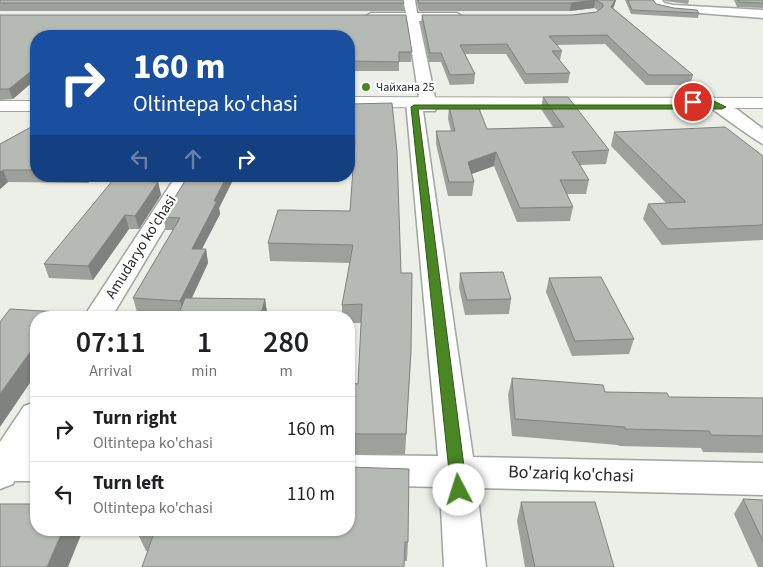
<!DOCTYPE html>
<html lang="en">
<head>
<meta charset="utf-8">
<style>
  :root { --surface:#fff; --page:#f6f6f6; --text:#202124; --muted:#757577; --line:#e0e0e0 }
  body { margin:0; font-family:"Source Sans 3",sans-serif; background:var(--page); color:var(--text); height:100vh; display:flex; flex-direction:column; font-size:19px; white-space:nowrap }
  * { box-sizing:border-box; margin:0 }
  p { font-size:16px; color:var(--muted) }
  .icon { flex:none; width:28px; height:28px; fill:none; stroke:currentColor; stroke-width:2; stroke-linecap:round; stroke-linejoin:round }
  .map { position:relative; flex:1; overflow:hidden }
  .side { position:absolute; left:30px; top:311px; width:325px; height:225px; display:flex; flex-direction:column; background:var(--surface); border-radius:20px; box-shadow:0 1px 4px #0004 }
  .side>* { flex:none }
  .hud { position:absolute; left:30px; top:30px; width:325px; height:152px; border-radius:20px; box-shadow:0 1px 4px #0004; background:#1a4fa0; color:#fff; overflow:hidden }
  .pin { position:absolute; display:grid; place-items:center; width:42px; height:42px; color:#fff; margin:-21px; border:2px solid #fff; border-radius:50%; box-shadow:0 1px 5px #0007 }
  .me { position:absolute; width:55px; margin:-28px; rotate:355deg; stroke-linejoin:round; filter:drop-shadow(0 0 4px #0008) }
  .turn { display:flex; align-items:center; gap:18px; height:105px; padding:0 20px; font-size:22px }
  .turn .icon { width:65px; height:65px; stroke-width:2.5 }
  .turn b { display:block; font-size:35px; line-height:42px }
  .lanes { display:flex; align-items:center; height:48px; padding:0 20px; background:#0003; justify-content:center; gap:25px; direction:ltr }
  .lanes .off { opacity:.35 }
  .eta { display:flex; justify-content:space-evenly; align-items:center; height:85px; text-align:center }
  .eta b { font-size:30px; font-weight:600; line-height:35px }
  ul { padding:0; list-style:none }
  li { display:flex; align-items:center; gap:15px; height:65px; padding:0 20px; border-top:1px solid var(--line) }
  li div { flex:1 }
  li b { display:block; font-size:19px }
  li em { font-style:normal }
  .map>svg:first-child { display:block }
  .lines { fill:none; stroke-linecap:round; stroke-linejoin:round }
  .minor-casing { stroke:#a0a59e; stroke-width:3 }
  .secondary-casing { stroke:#a0a59e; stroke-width:2 }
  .minor { fill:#fff; fill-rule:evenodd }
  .secondary { fill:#fff; fill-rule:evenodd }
  .wall { fill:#9da09b }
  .shaded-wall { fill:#7f827e }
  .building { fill:#b6bab4; stroke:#7f827e }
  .route { fill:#4a8624; stroke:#305717 }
  .poi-dot { fill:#4a8624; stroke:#fff; stroke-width:2 }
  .labels { text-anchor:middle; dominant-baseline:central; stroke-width:4.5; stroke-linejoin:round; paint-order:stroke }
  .far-poi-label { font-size:12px; fill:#252725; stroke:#fff; text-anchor:start }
  .street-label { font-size:15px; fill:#252725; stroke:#fff }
  .near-street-label { font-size:18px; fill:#252725; stroke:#fff }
</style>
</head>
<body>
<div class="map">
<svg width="763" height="567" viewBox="0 0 763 567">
  <rect width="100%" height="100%" fill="#ebefe8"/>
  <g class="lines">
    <g class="minor-casing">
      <g id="minor">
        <polygon points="403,0 415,0 417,13 457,13 463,17 457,21 419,21 437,107 435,111 423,111 473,457 763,463 763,495 477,488 486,567 444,567 440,487 349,485 349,455 438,456 406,102 408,99 419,98 407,21 371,21 365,17 371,13 406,13"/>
        <polygon points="650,0 662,0 664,3 673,5 763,10 763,18 673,11 656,7"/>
        <path d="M 712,97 L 738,110 L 763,129 L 763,144 C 758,142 707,106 704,102 L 706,99 Z"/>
        <polygon points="176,176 196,176 111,318 83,318"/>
        <polygon points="36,402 36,444 32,451 36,451 36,481 14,481 13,484 0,489 0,442 24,406"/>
      </g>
    </g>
    <g class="secondary-casing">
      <g id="secondary">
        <polygon points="349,97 763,98 763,108 349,107"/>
        <rect x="0" y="101" width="36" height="10"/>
      </g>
    </g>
    <use href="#minor" class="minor"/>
    <use href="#secondary" class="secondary"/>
  </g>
  <g class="wall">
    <polygon points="0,0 404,3 404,11 0,11"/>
    <polygon points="416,0 616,0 614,6 613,8 693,75 690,85 646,85 605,44 556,45 562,51 560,60 559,60 570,73 568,83 525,84 506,54 465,54 475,74 474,84 450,85 441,62 429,62 421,23 422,15 572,15 596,12 598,10 594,8 570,11 419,11"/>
    <polygon points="625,0 653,0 656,4 674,8 699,13 698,18 631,14"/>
    <polygon points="664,0 689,0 688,4 665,1"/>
    <polygon points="734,0 763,0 763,8 737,7"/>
    <polygon points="0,15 406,15 412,52 411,62 399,62 399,71 349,71 349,36 36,36 36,79 13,99 0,100"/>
    <polygon points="543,97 609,150 606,164 580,165 589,180 586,194 567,194 573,207 570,221 517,222 494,166 471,174 474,182 472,196 448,196 436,144 436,131 451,131 448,119 449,106 487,129 553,127 541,109"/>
    <polygon points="349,104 401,273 411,351 405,454 349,454 349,388 358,384 361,323 349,323 349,318 342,318 342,305 350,263 270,261 268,243 350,211 354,156 349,156"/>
    <polygon points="36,123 36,176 94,176 88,183 8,182 0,189 0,144 33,126"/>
    <polygon points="614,132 763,156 763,240 662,245 643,219 648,204 666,203 611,146"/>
    <polygon points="188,176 235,176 219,208 220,214 202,249 206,249 208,263 192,298 265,299 267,313 266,318 177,318 178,314 137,312 133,298 173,230 166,230 163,217"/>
    <polygon points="158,182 161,195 139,229 129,229 93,280 49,278 44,264"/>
    <polygon points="460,273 511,299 509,314 465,315 459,287"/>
    <polygon points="549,278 634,339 629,354 572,356 546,292"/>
    <polygon points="512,378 605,392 669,397 763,398 763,453 703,452 701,448 619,446 618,445 512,436 508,395"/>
    <polygon points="743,499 763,500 763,567 758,567 734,514"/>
    <polygon points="521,502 614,567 525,567 517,521"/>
    <polygon points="137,532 408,542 407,561 146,551"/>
  </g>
  <g class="shaded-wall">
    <polygon points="595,0 594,8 570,11 571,3"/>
    <polygon points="615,0 616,0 614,6 609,15 611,7"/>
    <polygon points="35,68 36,72 36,79 13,99 9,89"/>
    <polygon points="496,152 494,166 466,176 468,162"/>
    <polygon points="3,170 8,182 0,189 0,172"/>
    <polygon points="85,176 94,176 88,183"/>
    <polygon points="227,176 235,176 219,208 220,214 195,262 192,249 214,201"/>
    <polygon points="158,182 161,195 139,229 135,216"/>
    <polygon points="125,215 129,229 93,280 88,266"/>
    <polygon points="206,249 208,263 184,314 180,301"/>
    <polygon points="265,299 267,313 266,318 260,318"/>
    <polygon points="60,312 62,318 55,318"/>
    <polygon points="36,344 36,374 0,427 0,394"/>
    <polygon points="411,351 410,371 405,454 406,434"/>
    <polygon points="63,530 83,530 68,567 47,567"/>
  </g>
  <g class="building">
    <polygon points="0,0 403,0 404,3 0,3"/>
    <polygon points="418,0 615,0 611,7 693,75 649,75 607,35 549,36 562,51 552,51 570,73 526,74 507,44 460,45 475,74 450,75 441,53 430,53 422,15 572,15 596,12 603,7 603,4 595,0 571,3 419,3"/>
    <polygon points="628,0 653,0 656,4 674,8 697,10 699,13 632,10"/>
    <polygon points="738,0 763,0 763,3 739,2"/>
    <polygon points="0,15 406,15 412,52 399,52 399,62 349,61 349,36 36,36 36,68 35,68 9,89 0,89"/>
    <polygon points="543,97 568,97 609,150 572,152 589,180 560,180 573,207 520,208 496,152 468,162 474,182 449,182 436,131 455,131 449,106 478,106 487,129 564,127"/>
    <polygon points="392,103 397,152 401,273 412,273 411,351 406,434 349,434 349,383 358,384 362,304 342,305 353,245 268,243 278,210 350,211 355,141 349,141 349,104"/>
    <polygon points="36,123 36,170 3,170 0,172 0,144 33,126"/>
    <polygon points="725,127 763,156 763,225 668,229 648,204 686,202 614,132"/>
    <polygon points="188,176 227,176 214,201 217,201 192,249 206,249 180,301 133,298 180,218 163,217"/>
    <polygon points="113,180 158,182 135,216 125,215 88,266 44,264"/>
    <polygon points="503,272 511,299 467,300 460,273"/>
    <polygon points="601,277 634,339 575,341 549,278"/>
    <polygon points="185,298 265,299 260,318 177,318"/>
    <polygon points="10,309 60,312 55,318 36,318 36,344 0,394 0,322"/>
    <polygon points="512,378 603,385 605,392 667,393 669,397 763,398 763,436 711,435 709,431 625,429 625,427 515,419"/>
    <polygon points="349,467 409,469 408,542 405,542 404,567 142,567 154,533 137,532 138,530 349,530"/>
    <polygon points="743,499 763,500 763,541"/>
    <polygon points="521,502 595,502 614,567 535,567"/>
    <polygon points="0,504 36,504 36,530 63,530 47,567 0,567"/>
  </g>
  <polygon class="route" points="690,100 712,100 726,107 722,109 418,109 467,490 464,495 459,497 453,495 451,490 411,107 414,105 712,105 693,104 689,102"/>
  <circle class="poi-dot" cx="366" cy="87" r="5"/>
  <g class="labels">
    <g class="far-poi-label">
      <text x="376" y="87">Чайхана 25</text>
    </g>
    <g class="street-label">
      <text transform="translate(141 247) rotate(-58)">Amudaryo ko'chasi</text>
    </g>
    <g class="near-street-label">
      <text transform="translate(571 474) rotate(2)">Bo'zariq ko'chasi</text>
    </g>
  </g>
</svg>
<div class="pin" style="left:693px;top:102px;background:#d93025"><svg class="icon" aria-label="arrive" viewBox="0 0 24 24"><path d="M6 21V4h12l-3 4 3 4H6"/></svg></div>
<svg class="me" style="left:459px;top:490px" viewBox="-20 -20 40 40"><circle r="19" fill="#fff"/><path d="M0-13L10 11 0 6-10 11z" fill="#4a8624"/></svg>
<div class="hud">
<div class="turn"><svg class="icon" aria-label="right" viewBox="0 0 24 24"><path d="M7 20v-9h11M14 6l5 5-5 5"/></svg><div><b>160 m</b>Oltintepa ko'chasi</div></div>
<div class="lanes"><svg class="icon off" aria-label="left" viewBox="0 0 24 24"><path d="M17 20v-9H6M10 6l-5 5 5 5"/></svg><svg class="icon off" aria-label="ahead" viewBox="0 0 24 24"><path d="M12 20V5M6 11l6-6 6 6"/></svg><svg class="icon" aria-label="right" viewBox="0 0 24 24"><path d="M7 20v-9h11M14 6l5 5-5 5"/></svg></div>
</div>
<section class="side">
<div class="eta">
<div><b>07:11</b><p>Arrival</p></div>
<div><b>1</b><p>min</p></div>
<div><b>280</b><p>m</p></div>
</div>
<ul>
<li><svg class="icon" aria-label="right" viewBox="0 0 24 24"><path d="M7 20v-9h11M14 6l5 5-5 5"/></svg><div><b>Turn right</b><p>Oltintepa ko'chasi</p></div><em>160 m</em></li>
<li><svg class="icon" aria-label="left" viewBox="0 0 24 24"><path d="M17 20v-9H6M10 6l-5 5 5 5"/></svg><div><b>Turn left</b><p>Oltintepa ko'chasi</p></div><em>110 m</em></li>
</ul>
</section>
</div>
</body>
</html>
